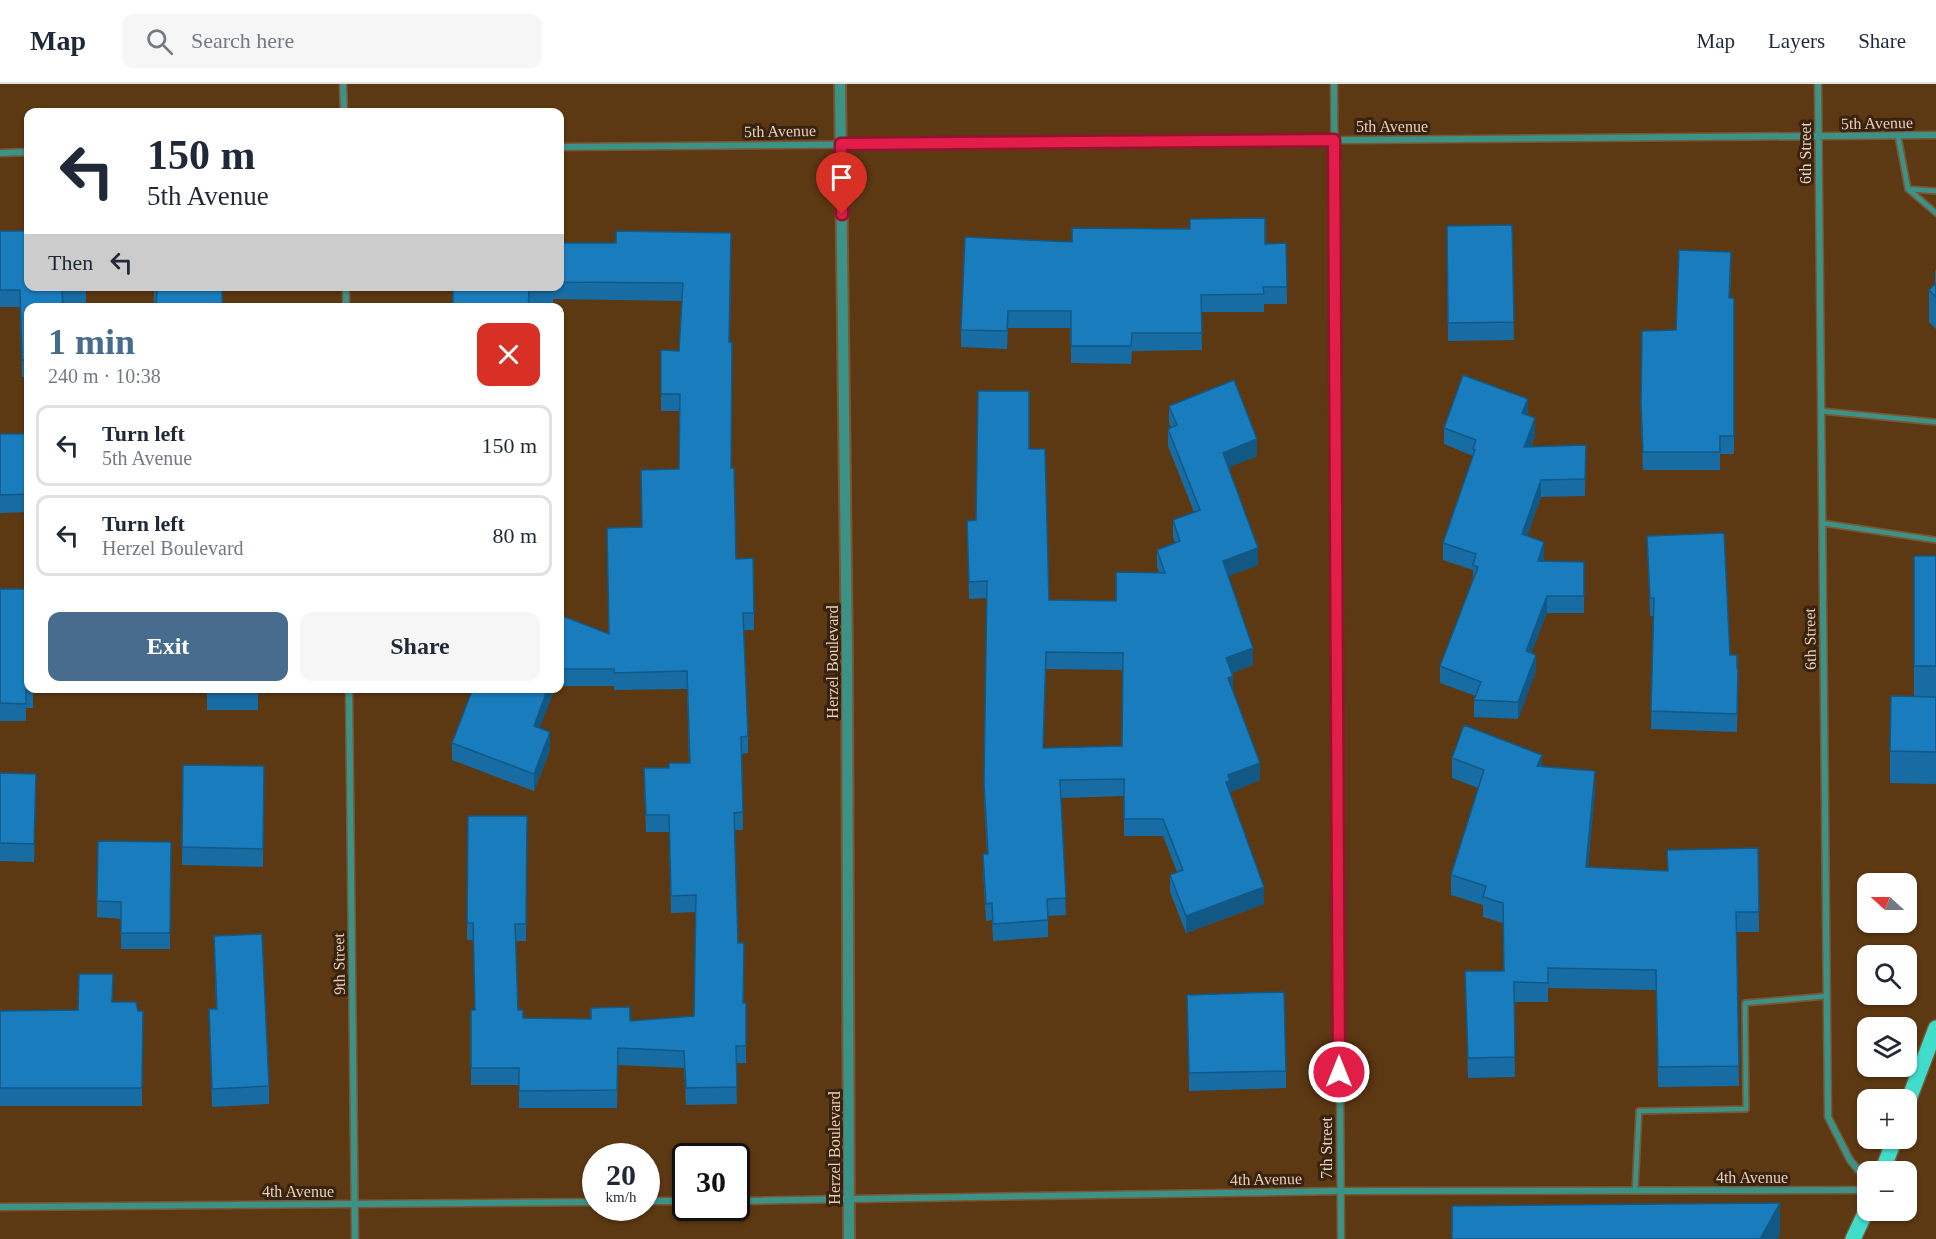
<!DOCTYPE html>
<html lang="en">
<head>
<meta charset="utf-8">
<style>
  :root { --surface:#fff; --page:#f6f6f7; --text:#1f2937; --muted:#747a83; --line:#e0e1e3; --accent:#476c8d }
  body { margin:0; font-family:"Times New Roman",serif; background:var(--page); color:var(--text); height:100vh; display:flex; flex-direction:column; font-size:22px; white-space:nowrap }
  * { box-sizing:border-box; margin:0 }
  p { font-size:20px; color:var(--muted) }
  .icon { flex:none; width:33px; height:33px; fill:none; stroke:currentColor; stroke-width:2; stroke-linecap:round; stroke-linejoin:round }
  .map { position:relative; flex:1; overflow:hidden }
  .details { position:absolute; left:24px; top:219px; width:540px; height:390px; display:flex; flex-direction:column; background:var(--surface); border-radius:12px; box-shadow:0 2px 4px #0004 }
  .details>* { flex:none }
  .top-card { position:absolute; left:24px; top:24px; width:540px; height:183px; border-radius:12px; box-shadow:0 2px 4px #0004; background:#fff; color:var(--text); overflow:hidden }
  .needle { width:39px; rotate:291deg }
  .buttons { position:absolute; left:1857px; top:789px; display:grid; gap:12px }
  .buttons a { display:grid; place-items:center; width:60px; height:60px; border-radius:12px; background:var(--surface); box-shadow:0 2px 4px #0004; font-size:30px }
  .speed { position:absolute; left:582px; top:1059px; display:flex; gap:12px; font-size:30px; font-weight:700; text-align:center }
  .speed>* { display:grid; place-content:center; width:78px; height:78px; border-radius:50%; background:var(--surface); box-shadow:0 2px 4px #0004; line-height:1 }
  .speed small { font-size:15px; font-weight:400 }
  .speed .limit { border:3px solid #111; border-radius:9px; background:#fff; color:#111 }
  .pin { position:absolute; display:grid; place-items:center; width:51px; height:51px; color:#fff; margin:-62px -26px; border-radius:50% 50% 50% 0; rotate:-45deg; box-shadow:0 0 6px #0007 }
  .pin .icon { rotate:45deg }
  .me { position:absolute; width:66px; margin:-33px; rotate:0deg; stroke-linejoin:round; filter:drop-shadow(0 0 4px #0008) }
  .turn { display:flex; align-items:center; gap:21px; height:126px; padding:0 24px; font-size:27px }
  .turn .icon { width:78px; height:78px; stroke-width:2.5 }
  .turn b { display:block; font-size:42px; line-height:51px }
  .then { display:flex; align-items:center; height:57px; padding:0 24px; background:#0003; gap:12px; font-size:22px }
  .round { display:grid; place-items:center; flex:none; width:63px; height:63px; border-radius:12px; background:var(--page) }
  .overview { display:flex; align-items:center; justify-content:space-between; height:102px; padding:0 24px }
  h1 { font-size:36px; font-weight:800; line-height:45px; color:var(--accent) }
  .button { display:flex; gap:12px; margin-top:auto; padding:12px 24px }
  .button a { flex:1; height:69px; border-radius:12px; background:var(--accent); color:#fff; font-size:24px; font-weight:800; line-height:69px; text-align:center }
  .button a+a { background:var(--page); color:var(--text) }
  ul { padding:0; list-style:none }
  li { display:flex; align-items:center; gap:18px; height:81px; margin:0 12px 9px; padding:0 12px; border:3px solid var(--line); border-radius:12px }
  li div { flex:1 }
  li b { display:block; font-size:22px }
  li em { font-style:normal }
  header { display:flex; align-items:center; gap:36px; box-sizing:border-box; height:84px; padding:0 30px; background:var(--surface); border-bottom:2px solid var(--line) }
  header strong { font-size:28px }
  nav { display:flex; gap:33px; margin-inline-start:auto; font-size:21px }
  .search { width:420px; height:54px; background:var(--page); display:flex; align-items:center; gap:15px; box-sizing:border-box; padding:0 21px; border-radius:12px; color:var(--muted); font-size:22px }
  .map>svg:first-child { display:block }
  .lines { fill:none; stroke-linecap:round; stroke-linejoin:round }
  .service-casing { stroke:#795634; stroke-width:8 }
  .minor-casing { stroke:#795634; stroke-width:9 }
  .tertiary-casing { stroke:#795634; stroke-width:14 }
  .primary-casing { stroke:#795634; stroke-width:18 }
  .service { stroke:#3b9388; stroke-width:4.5 }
  .minor { stroke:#3b9388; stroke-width:6 }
  .tertiary { stroke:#3b9388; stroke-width:10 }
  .primary { stroke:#41ddcb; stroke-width:15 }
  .wall { fill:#166ca3; fill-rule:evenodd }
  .shaded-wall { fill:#125884 }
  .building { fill:#197dbd; stroke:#125884; stroke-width:1.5; fill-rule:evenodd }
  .route-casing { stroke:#92132f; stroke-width:15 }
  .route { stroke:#e11d48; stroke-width:10 }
  .labels { text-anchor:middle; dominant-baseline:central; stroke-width:6; stroke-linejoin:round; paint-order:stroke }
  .street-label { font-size:16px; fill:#ebcfb7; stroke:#37230f }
</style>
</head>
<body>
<header>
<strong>Map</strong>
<div class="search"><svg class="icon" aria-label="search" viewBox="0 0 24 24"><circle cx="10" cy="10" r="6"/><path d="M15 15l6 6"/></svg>Search here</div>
<nav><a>Map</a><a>Layers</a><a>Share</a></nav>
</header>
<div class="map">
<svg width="1936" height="1155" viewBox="0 0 1936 1155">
  <rect width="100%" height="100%" fill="#5c3813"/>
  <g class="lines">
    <g class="service-casing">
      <g id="service">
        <polyline points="1898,52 1908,105 1936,129"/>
        <polyline points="1908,105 1936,107"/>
        <polyline points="1821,327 1936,338"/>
        <polyline points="1822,439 1936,456"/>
        <polyline points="1635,1107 1639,1027 1746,1025 1745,919 1827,912"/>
      </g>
    </g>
    <g class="minor-casing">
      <g id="minor">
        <polyline points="343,0 344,28"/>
        <polyline points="1334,0 1341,1155"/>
        <polyline points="1818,0 1828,1033 1850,1076 1868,1098"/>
        <polyline points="560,63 1936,51"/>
        <polyline points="0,69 28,68"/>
        <polyline points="346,202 346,224"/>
        <polyline points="349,604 355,1155"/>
        <polyline points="646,1117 686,1117"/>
        <polyline points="736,1117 1340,1107 1868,1106"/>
        <polyline points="0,1123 596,1118"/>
      </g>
    </g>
    <g class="tertiary-casing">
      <polyline id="tertiary" points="840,0 847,572 849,1155"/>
    </g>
    <g class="primary-casing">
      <g id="primary">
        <polyline points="1906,1023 1936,944"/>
        <polyline points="1882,1088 1895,1054"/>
        <polyline points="1853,1155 1868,1123"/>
      </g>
    </g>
    <use href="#service" class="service"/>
    <use href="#minor" class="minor"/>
    <use href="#tertiary" class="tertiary"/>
    <use href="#primary" class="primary"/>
  </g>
  <g class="wall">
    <polygon points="1512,141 1514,256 1448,257 1447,142"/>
    <polygon points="0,147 86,202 86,223 28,224 28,293 22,293 20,223 0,223"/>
    <polygon points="731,149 730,258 731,384 736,475 754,529 754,546 743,546 748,652 748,669 742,670 743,746 734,746 738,859 746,962 746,979 736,979 737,1020 686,1021 684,984 618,981 617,1024 519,1024 519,1001 471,1001 471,926 475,926 473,856 467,856 468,732 527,732 526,857 516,857 518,926 523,934 630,937 694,932 696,828 671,829 669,748 646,748 644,701 644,684 669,684 669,679 689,679 687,605 614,606 614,602 560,602 560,531 609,550 642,443 679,385 680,327 661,327 661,266 679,267 682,217 553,215 553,224 453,224 453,202 560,202 560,159 616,159"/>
    <polygon points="1072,158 1286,159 1287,220 1264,220 1264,228 1201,228 1202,266 1132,267 1131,280 1071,279 1071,244 1008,244 1007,265 961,263 961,246"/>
    <polygon points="1731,186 1730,214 1734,214 1734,370 1720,370 1720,386 1643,386 1641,337 1642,247 1676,246"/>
    <polygon points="1936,186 1936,245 1929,238 1929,206 1935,200 1935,187"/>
    <polygon points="154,202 223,202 222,224 154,224"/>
    <path d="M 1169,322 L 1257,372 L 1229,383 L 1258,481 L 1228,492 L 1253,581 L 1232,589 L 1233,608 L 1260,696 L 1230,708 L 1230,709 L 1264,820 L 1186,849 L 1170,808 L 1170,791 L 1177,788 L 1163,752 L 1124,752 L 1124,712 L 1061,714 L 1066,831 L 1048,832 L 1048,853 L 993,857 L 992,836 L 986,837 L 983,787 L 983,770 L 987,770 L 984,716 L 987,514 L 969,515 L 967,437 L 976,436 L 1029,365 L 1049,516 L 1116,517 L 1159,489 L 1157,483 L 1157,466 L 1175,459 L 1173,453 L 1173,436 L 1194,428 L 1168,362 L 1168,345 L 1171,343 L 1169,339 ZM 1046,585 L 1123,586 L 1122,662 L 1043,664 Z"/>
    <polygon points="1528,331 1535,351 1531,363 1586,361 1585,412 1541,413 1527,452 1544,474 1543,477 1584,478 1584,529 1547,529 1531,569 1536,587 1518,635 1474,633 1474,616 1476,612 1440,599 1440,582 1473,496 1473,486 1443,476 1443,459 1473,373 1473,372 1444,360 1444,344"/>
    <polygon points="0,350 28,350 28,428 0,429"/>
    <polygon points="1647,452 1730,571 1737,585 1738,603 1737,648 1651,645 1653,532 1650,532"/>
    <polygon points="1914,472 1936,472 1936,700 1890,699 1890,667 1914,612"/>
    <polygon points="0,505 33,604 33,624 26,624 26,637 0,637"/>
    <rect x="207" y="604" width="51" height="22"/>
    <polygon points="473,604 555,604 539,644 550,666 534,707 452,676 452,659"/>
    <polygon points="1452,674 1542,683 1595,707 1588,783 1667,787 1758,764 1759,848 1736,848 1739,1002 1658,1003 1656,906 1548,904 1548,918 1514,918 1515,993 1468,994 1465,887 1504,887 1503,839 1483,833 1483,821 1451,811 1451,791 1478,704 1452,694"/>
    <polygon points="183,681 264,682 263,783 182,781"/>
    <polygon points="0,689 36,708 34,778 0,777"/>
    <polygon points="98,757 171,758 170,865 121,865 121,835 97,833"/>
    <polygon points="214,852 269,1002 269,1020 212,1023 209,925 216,925"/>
    <polygon points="1187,911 1286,987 1286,1004 1189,1007"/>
    <polygon points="112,918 138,927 143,927 142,1022 0,1022 0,927 78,926"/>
  </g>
  <g class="shaded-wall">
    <polygon points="1008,227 1008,244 1007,265 1007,247"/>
    <polygon points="1528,315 1528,331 1522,329"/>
    <polygon points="1535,334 1535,351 1524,379 1524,363"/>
    <polygon points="1257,355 1257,372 1223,386 1223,369"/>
    <polygon points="1541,396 1541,413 1522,467 1522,450"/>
    <polygon points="561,445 561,462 560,465 560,448"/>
    <polygon points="1544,458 1544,474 1538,494 1538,477"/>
    <polygon points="1258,464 1258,481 1223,494 1223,477"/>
    <polygon points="1547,512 1547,529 1526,584 1526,567"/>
    <polygon points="1253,564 1253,581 1226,591 1226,574"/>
    <polygon points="1536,571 1536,587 1518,635 1518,618"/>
    <polygon points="1233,592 1233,609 1228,594"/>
    <polygon points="548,604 555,604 534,659 534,642"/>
    <polygon points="550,648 550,666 534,707 534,690"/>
    <polygon points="1542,671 1542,691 1537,682"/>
    <polygon points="1260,679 1260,696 1230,708 1230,714 1226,698 1228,691"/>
    <polygon points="1595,687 1595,707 1586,803 1586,783"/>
    <polygon points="36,690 36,708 34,778 34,760"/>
    <polygon points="1264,803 1264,820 1186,849 1186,832"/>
    <polygon points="1780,1119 1780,1151 1778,1155 1760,1155"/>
  </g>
  <g class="building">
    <polygon points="1265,134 1265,160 1286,159 1287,203 1263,203 1264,210 1201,211 1202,249 1132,249 1131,262 1071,262 1071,227 1008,227 1007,247 961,246 965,153 1072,158 1072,144 1190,145 1190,135"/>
    <polygon points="1512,141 1514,238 1448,239 1447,142"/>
    <polygon points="0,147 28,147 28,202 86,202 86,206 62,206 63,224 28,224 28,276 22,276 20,206 0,206"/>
    <polygon points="616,147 731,149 729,258 732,258 731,384 734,384 736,475 753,474 754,529 743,529 748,652 741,653 743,728 734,729 738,859 744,859 743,919 746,919 746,962 736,962 737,1003 686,1004 684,967 618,964 617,1006 519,1007 519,984 471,984 471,926 475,926 473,839 467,839 468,732 527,732 526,840 515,840 518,926 523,926 523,934 591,935 591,924 630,923 630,937 694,932 696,811 671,812 669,731 646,731 644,684 669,684 669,679 690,679 687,587 614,589 614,585 560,585 560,531 609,550 607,444 642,443 641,386 679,385 680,310 661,310 661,266 679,267 683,199 560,198 560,159 616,159"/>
    <polygon points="1679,166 1731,168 1729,214 1734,214 1734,352 1720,352 1720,368 1643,368 1641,319 1642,247 1676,246"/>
    <polygon points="1936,199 1936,213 1929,206"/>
    <polygon points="154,202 222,202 222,224 156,224 157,206 154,206"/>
    <polygon points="453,202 553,202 553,207 529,207 528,224 453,224"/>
    <polygon points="1463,291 1528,315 1522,329 1535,334 1524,363 1586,361 1585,395 1541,396 1522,450 1544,458 1538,477 1584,478 1584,512 1547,512 1526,567 1536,571 1518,618 1474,616 1481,598 1440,582 1478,483 1473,481 1476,470 1443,459 1475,366 1473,365 1476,356 1444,344"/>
    <path d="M 1234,296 L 1257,355 L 1223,369 L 1258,464 L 1223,477 L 1253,564 L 1226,574 L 1233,592 L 1228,594 L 1260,679 L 1228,691 L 1230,697 L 1226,698 L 1264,803 L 1186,832 L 1170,791 L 1183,786 L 1163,735 L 1124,735 L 1124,695 L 1060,696 L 1066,814 L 1047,815 L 1048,836 L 993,840 L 992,819 L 986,820 L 983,770 L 988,770 L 984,699 L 987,497 L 969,498 L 967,437 L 976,436 L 978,307 L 1029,307 L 1029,365 L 1045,365 L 1049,516 L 1116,517 L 1116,488 L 1165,489 L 1157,466 L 1180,457 L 1173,436 L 1200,426 L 1168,345 L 1177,341 L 1169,322 ZM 1046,568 L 1123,569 L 1122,662 L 1043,664 Z"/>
    <polygon points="0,350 28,350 28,410 0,411"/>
    <polygon points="1724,449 1730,571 1737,571 1737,585 1738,585 1737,630 1651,627 1654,514 1650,514 1647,452"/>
    <rect x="1914" y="472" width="22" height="110"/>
    <polygon points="0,505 28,505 28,604 33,604 33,606 26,606 26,620 0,619"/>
    <rect x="207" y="604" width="51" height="4"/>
    <polygon points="473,604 548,604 534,642 550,648 534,690 452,659"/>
    <polygon points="1891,612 1936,613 1936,668 1890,667"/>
    <polygon points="1464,641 1542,671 1537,682 1595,687 1586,783 1668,787 1667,766 1758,764 1759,828 1736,828 1739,982 1658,983 1656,886 1548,884 1548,899 1514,898 1515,973 1468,974 1465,887 1504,887 1503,819 1483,813 1486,802 1451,791 1484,686 1452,674"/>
    <polygon points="183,681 264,682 263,765 182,763"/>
    <polygon points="0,689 36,690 34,760 0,759"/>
    <polygon points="98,757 171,758 170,849 121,849 121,818 97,817"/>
    <polygon points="262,850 269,1002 212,1005 209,925 217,925 214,852"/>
    <polygon points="79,890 113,890 112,918 136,918 138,927 143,927 142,1004 0,1004 0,927 78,926"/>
    <polygon points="1284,908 1286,987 1189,989 1187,911"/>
    <polygon points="1780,1119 1760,1155 1452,1155 1452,1122"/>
  </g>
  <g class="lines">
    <g class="route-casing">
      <polyline id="route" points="842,130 841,60 1334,56 1339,988"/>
    </g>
    <use href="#route" class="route"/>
  </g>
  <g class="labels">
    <g class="street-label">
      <text transform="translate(1877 39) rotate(-1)">5th Avenue</text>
      <text x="1392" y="42">5th Avenue</text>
      <text transform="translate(780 47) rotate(-1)">5th Avenue</text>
      <text transform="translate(1805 69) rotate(-90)">6th Street</text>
      <text transform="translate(1810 555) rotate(-91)">6th Street</text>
      <text transform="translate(832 578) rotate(-90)">Herzel Boulevard</text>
      <text transform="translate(339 880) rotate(-91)">9th Street</text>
      <text transform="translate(834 1064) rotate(-90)">Herzel Boulevard</text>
      <text transform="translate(1326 1064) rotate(-90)">7th Street</text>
      <text x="1752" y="1093">4th Avenue</text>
      <text transform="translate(1266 1095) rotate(-1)">4th Avenue</text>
      <text x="298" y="1107">4th Avenue</text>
    </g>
  </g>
</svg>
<div class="buttons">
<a><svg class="needle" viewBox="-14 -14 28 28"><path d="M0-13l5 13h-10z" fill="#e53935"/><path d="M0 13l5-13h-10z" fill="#747a83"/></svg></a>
<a><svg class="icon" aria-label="search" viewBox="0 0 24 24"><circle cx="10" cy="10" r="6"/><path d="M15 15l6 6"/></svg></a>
<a><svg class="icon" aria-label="layers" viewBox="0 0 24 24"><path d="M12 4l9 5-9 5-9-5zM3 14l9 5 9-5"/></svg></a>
<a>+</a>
<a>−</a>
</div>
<div class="speed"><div>20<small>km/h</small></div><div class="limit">30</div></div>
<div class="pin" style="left:842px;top:130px;background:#d93025"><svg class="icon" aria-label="arrive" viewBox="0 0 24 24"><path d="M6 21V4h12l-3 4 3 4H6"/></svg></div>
<svg class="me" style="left:1339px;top:988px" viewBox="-20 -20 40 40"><circle r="17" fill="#e11d48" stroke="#fff" stroke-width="3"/><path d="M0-11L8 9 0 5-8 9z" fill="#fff"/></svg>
<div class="top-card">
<div class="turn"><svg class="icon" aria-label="left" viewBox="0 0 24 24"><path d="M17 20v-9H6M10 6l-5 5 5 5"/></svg><div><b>150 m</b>5th Avenue</div></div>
<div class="then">Then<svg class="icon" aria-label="left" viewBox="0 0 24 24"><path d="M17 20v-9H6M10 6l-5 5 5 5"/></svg></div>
</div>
<section class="details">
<div class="overview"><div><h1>1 min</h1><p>240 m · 10:38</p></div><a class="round" style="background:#d93025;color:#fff"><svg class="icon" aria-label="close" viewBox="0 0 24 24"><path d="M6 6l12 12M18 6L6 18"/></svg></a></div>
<ul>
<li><svg class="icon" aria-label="left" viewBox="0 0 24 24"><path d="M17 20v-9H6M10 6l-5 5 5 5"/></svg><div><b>Turn left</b><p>5th Avenue</p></div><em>150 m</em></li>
<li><svg class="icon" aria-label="left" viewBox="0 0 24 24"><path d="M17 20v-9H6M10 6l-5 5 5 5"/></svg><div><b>Turn left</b><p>Herzel Boulevard</p></div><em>80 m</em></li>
</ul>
<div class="button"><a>Exit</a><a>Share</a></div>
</section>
</div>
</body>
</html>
